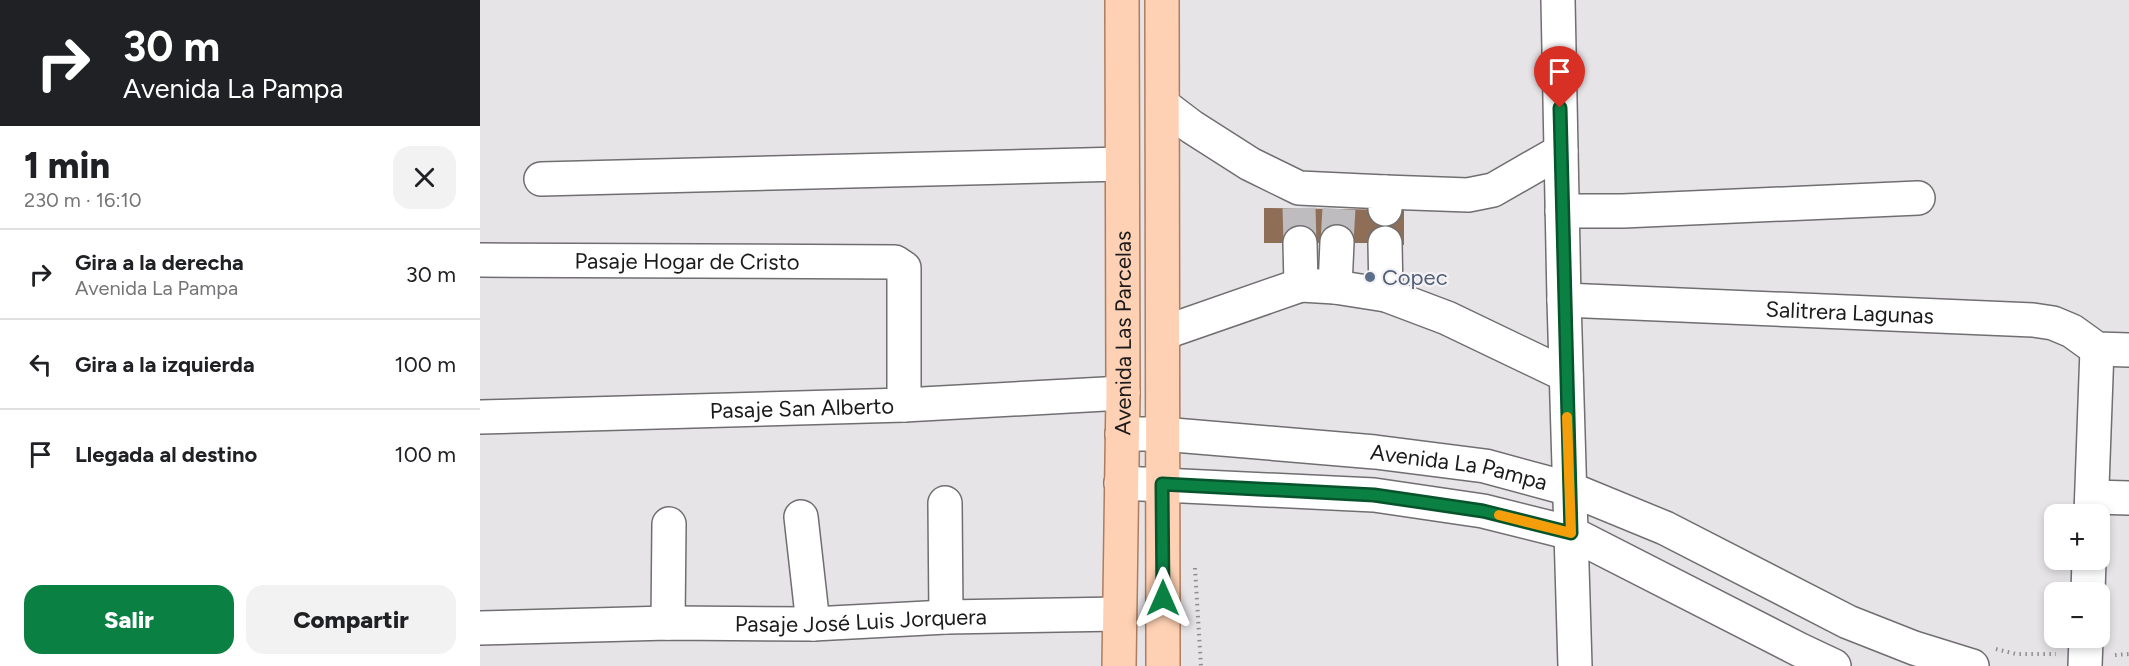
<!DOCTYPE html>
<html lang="es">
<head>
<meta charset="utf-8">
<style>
  :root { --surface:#fff; --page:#f2f2f2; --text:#202124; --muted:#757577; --line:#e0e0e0; --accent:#0b8043 }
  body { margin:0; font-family:Figtree,sans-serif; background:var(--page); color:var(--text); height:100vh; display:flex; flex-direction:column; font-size:22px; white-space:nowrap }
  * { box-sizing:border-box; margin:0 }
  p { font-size:20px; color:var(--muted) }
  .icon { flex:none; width:33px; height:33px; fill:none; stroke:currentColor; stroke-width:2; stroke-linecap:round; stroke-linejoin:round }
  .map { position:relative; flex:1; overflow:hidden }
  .sheet { display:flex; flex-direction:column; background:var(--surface); width:480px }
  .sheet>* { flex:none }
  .top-card { background:#202124; color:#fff; overflow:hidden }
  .buttons { position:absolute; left:1564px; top:504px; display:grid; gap:12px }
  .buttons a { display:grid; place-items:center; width:66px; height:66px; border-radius:12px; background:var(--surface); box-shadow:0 3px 9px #0003; font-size:30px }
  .pin { position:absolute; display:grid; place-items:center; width:51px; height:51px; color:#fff; margin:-62px -26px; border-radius:50% 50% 50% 0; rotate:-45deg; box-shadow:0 0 6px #0007 }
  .pin .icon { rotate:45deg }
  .me { position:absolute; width:66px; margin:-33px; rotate:0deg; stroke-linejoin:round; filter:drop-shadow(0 0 4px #0008) }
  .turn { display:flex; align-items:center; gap:21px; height:126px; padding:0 24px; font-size:27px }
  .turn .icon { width:78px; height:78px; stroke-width:2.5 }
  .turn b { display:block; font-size:42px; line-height:51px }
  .round { display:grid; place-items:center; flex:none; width:63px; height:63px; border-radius:18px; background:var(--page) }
  .summary { display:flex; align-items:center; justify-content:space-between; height:102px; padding:0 24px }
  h1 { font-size:36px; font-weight:800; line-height:45px }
  .cta { display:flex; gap:12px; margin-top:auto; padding:12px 24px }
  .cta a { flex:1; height:69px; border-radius:18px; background:var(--accent); color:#fff; font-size:24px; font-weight:800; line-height:69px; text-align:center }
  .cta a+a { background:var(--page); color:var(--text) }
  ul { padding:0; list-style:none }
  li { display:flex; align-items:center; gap:18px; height:90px; padding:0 24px; border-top:2px solid var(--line) }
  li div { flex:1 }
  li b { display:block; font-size:22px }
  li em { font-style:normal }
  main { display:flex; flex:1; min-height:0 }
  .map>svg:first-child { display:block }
  .building { fill:#8e6e57 }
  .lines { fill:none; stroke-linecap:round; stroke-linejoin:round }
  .minor-tunnel { stroke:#bebcbe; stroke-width:33; stroke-dasharray:33 16; stroke-linecap:butt }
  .minor-casing { stroke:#706e71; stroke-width:36 }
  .major-casing { stroke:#ae7d5e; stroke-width:36 }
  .path { stroke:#8f8d8f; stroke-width:4; stroke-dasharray:1.5 4.5; stroke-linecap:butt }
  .minor { stroke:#fff; stroke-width:33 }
  .major { stroke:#fed1b4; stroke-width:33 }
  .route-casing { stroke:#07532c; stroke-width:15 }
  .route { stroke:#0b8043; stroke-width:10 }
  .slow { stroke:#f59e0b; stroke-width:10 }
  .service-dot { fill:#5c6f8a; stroke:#f4f1f4; stroke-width:2 }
  .labels { text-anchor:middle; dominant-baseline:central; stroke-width:4.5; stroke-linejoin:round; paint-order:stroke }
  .street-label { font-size:22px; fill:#1c1b1c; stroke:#f4f1f4 }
  .service-label { font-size:22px; fill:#4e5e75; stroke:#f4f1f4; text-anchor:start }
</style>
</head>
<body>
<main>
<section class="sheet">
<div class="top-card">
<div class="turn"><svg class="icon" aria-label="right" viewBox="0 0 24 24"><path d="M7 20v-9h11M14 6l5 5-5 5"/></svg><div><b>30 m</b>Avenida La Pampa</div></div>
</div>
<div class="summary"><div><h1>1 min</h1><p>230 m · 16:10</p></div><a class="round"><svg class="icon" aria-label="close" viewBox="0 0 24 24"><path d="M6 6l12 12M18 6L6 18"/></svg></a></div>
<ul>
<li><svg class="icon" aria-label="right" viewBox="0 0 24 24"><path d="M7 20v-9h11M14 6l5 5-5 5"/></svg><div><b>Gira a la derecha</b><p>Avenida La Pampa</p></div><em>30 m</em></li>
<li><svg class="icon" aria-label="left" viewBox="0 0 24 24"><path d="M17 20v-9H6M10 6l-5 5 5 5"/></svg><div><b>Gira a la izquierda</b></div><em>100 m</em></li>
<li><svg class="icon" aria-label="arrive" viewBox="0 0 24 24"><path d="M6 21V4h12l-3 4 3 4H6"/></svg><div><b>Llegada al destino</b></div><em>100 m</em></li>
</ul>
<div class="cta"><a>Salir</a><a>Compartir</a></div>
</section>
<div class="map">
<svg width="1649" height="666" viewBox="0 0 1649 666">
  <rect width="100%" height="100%" fill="#e6e4e7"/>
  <polygon class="building" points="784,208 924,210 924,245 905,243 784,243"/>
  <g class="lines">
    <g class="minor-tunnel">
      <polyline points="819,208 820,243"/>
      <polyline points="857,242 859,208"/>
    </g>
    <g class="minor-casing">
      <g id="minor">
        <polyline points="1078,0 1084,300 1095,666"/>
        <polyline points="683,105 712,127 770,164 819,188 905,192 905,209"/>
        <polyline points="61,179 641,164"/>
        <polyline points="905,192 988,195 1013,190 1081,151"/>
        <polyline points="1082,211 1143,211 1438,198"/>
        <polyline points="905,243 906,295 967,318 1086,375"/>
        <path id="s1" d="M 0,260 L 415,262 L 424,268 L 424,405"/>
        <polyline points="821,285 855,287 906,295"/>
        <polyline points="855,287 857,242"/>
        <path id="s2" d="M 1084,300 L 1553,320 L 1573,323 L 1592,331 L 1617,349 L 1649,350"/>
        <polyline points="683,333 821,285 820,243"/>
        <path id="s3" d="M 0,417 L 424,405 L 643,393"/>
        <path id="s4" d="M 642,434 L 682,434 L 895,452 L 1005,466 L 1090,489 L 1185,528 L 1368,622 L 1434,648 L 1492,666"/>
        <polyline points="641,483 894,495 1003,511 1091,533 1320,650 1354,666"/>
        <polyline points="1612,497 1649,498"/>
        <polyline points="465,503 466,617"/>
        <polyline points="1611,514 1617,349"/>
        <polyline points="321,517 333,624"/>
        <polyline points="1608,592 1609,560"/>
        <polyline points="188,623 189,524"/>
        <path id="s5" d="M 0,628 L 188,623 L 333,624 L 466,617 L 639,614"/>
        <polyline points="1605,666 1606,638"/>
      </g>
    </g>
    <g class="major-casing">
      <g id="major">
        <polyline points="682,0 683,666"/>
        <path id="s6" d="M 639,666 L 643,393 L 642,0"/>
      </g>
    </g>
    <g class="path">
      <polyline points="715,568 721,666"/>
      <polyline points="1516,649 1536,654 1576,654"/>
      <polyline points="1635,655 1649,654"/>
    </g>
    <use href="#minor" class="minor"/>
    <use href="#major" class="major"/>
  </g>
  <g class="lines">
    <g class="route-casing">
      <polyline id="route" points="683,598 682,484 894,495 1003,511 1091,533 1080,108"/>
    </g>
    <use href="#route" class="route"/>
    <polyline class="slow" points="1019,515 1091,533 1087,417"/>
  </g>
  <circle class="service-dot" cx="890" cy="277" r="6"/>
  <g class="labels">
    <g class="street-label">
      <text stroke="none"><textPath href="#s1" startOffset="207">Pasaje Hogar de Cristo</textPath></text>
      <text stroke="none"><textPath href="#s2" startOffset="286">Salitrera Lagunas</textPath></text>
      <text stroke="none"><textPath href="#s6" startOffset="333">Avenida Las Parcelas</textPath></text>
      <text stroke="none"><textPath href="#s3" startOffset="322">Pasaje San Alberto</textPath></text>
      <text stroke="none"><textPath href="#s4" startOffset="339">Avenida La Pampa</textPath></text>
      <text stroke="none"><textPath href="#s5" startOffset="381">Pasaje José Luis Jorquera</textPath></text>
    </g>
    <g class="service-label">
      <text x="902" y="277">Copec</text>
    </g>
  </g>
</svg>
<div class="buttons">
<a>+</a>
<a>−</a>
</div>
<div class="pin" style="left:1080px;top:108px;background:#d93025"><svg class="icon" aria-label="arrive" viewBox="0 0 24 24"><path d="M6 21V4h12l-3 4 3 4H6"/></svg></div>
<svg class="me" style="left:683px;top:598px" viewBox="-20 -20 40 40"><path d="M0-17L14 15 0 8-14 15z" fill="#0b8043" stroke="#fff" stroke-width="4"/></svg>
</div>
</main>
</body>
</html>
